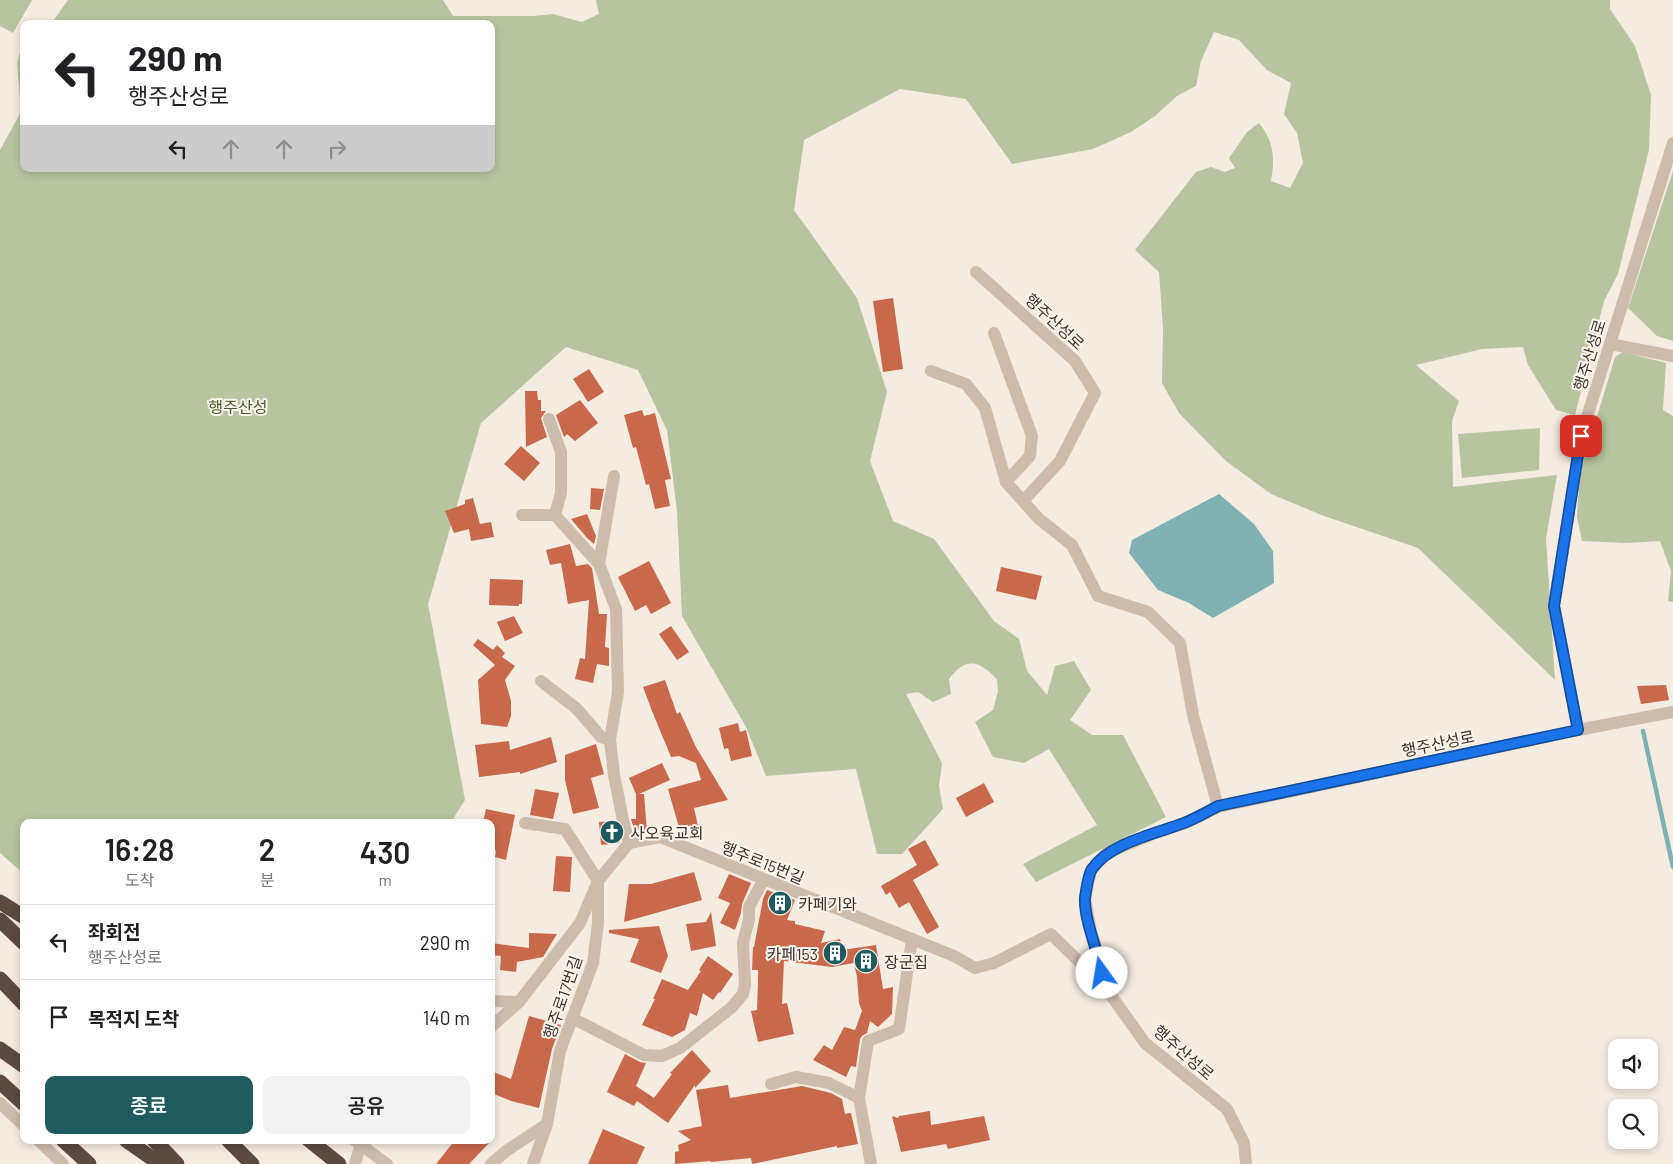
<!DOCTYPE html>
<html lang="ko">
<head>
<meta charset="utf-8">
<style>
  :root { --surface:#fff; --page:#f2f2f2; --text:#202124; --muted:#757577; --line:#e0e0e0; --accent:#1f5a5e }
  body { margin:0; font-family:Barlow,"Noto Sans KR",sans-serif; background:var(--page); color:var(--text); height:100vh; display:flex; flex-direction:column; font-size:19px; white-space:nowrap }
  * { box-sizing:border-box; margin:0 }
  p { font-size:16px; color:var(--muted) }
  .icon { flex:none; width:28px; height:28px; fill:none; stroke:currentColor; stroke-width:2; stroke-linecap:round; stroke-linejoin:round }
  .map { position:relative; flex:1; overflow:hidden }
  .side { position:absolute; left:20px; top:819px; width:475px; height:325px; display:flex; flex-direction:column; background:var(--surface); border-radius:10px; box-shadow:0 2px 8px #0003 }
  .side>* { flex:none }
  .guide { position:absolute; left:20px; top:20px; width:475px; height:152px; border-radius:10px; box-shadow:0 2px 8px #0003; background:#fff; color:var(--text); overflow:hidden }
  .controls { position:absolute; left:1608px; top:1039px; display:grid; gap:10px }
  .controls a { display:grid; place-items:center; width:50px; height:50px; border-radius:10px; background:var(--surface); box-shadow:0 2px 8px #0003; font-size:25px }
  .pin { position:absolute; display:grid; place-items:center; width:42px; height:42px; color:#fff; margin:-21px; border-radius:10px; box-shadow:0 2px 8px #0006 }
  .me { position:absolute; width:55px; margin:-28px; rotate:347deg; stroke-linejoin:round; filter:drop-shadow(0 0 4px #0008) }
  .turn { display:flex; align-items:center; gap:18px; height:105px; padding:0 25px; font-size:22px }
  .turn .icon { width:65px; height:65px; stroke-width:2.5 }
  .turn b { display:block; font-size:35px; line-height:42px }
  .lanes { display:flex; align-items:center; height:48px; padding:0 25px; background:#0003; justify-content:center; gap:25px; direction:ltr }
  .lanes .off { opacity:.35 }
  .eta { display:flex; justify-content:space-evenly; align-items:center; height:85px; text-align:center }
  .eta b { font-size:30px; font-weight:600; line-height:35px }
  .button { display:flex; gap:10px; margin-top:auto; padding:10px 25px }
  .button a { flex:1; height:58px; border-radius:10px; background:var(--accent); color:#fff; font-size:20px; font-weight:600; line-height:58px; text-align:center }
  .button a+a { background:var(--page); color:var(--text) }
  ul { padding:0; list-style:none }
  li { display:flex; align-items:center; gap:15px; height:75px; padding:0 25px; border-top:1px solid var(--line) }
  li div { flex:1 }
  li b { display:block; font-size:19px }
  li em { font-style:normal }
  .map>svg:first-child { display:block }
  .green { fill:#b8c4a0 }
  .water { fill:#7fb0b2 }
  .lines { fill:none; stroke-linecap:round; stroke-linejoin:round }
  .stream { stroke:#7fb0b2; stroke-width:4.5 }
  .building { fill:#c8694b }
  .street { stroke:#cdbbac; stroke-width:12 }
  .highway { stroke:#5c4a42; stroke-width:15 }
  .route-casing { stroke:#114b97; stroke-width:12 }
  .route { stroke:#1a73e8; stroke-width:9 }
  .labels { text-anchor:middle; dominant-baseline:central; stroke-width:4; stroke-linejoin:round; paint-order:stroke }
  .street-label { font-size:16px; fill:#3b302b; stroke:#fbf5ee }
  .park-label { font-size:16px; fill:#4a5a2e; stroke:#fbf5ee }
  .poi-label { font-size:16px; fill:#3b302b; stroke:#fbf5ee; text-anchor:start }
</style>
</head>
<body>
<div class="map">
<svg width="1673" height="1164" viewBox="0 0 1673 1164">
  <rect width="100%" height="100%" fill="#f4ebe1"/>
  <g class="green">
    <polygon points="0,0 32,0 13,33 0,26"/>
    <path d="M 68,0 L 443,0 L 453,16 L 534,16 L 553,14 L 582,22 L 599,14 L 596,0 L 1610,0 L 1610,9 L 1635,46 L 1651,95 L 1649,150 L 1618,274 L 1604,301 L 1575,415 L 1556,410 L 1528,365 L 1523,347 L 1482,349 L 1416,365 L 1459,401 L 1452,421 L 1453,487 L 1557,475 L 1546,538 L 1555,680 L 1418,548 L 1324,516 L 1271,494 L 1226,461 L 1179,413 L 1162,383 L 1163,328 L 1159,272 L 1135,250 L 1196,172 L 1211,167 L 1225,172 L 1235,168 L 1229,158 L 1247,132 L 1259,123 C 1274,141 1275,159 1271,181 L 1290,188 L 1303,163 L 1297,133 L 1284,114 L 1291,83 L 1267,70 L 1239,40 L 1214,32 L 1201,61 L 1196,86 L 1177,96 L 1155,116 L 1131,132 L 1093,149 L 1012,164 L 966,99 L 900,89 L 804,140 L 794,210 L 857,298 L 887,392 L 870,461 L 893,521 L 934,539 L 994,621 L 1019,639 L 1027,671 L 1047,695 L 1055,666 L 1074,661 L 1091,690 L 1070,720 L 1092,735 L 1123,735 L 1166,817 L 1036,882 L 1023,864 L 1097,825 L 1049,749 L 1024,763 L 993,757 L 975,722 L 993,710 L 998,691 L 997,679 C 978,660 966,657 949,679 L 951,694 L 933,702 L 918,692 L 906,694 L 942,763 L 939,786 L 943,809 L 902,854 L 877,854 L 856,769 L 766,776 L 746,727 L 682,616 L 677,511 L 667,430 L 638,370 L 566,347 L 481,423 L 428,604 L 465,800 L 451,822 L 24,822 L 24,874 L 0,853 L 0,150 L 21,112 L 17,63 L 20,52 L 24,49 L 24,169 L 491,169 L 491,24 L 51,24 Z"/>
    <polygon points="1673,171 1673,341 1657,336 1628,308"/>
    <polygon points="1623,352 1666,363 1663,410 1673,416 1673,602 1668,601 1671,571 1660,541 1627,543 1582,541 1577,517 1580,473 1615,357"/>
    <polygon points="1540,428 1539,470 1462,478 1458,434"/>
  </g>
  <polygon class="water" points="1219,494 1254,524 1273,551 1274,583 1213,618 1189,603 1158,590 1129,553 1132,540"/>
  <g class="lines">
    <polyline class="stream" points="1643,731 1673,867"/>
  </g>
  <g class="building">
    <polygon points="893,298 903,369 883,372 873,301"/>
    <polygon points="589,369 604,392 588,402 573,379"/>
    <polygon points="525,391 537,391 538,400 541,400 541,411 546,411 541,418 547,437 526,447"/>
    <polygon points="580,400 598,423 575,441 567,434 564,437 556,415"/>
    <polygon points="642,410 644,416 655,413 671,479 665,480 670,506 655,509 649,484 646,485 636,447 633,448 624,415"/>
    <polygon points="521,446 540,463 524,481 504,464"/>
    <polygon points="591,488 604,489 600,510 590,509"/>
    <polygon points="473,498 480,524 491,522 494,537 471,541 469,529 454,533 445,511 465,504 465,500"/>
    <polygon points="587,514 596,536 594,544 587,538 571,519"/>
    <polygon points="570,544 576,566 588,564 592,568 599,614 607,614 605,647 609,648 609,666 597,664 593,683 575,679 580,658 585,659 589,600 568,604 561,563 550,565 546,550"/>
    <polygon points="649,561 671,603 651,614 646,605 635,611 618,577"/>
    <polygon points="1001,567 1042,576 1036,600 996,591"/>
    <polygon points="490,579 523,580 522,604 519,604 519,606 489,605"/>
    <polygon points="514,616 523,633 505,641 497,622"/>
    <polygon points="671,626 689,652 677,660 659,634"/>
    <polygon points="478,639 493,650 497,645 505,653 502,657 515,666 505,680 511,701 511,716 507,727 481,724 478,680 495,665 473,645"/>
    <polygon points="665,680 677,714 680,712 696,747 728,800 694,808 698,826 680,831 668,789 701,780 696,763 679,756 671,757 652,711 643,687"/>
    <polygon points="1666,685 1669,700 1641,704 1637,686"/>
    <polygon points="738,723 740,732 746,730 752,756 731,761 728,748 724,749 719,728"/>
    <polygon points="551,737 557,762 520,774 520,772 479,777 475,745 509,741 510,750"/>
    <polygon points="596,744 604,774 591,778 599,808 573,814 565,780 565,755"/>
    <polygon points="662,763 670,780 639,794 644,794 647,831 634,829 631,819 636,819 636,794 629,778"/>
    <polygon points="984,783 994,802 966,817 956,798"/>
    <polygon points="535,789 559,793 553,819 530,815"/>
    <polygon points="486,809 515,815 506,860 495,857 496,851 491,849 491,822 483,822"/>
    <polygon points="615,821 620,841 619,843 601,845 599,822"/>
    <polygon points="925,840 939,865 913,880 939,927 927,934 909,902 899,908 890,892 886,895 881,886 917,865 908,849"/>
    <polygon points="556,856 572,857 570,892 553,891"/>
    <polygon points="694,872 702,900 624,922 629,884 651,884"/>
    <polygon points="729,874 751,883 742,904 741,913 735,930 720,923 730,903 718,898"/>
    <polygon points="767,890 795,900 787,920 795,921 795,924 825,931 821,943 840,939 842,950 876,945 883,989 893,987 892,1014 878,1027 870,1021 867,1033 862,1036 860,1039 856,1067 851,1066 846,1077 813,1060 824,1045 832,1050 844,1027 855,1030 862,1011 859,1003 857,977 854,963 832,967 784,961 782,1004 787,1003 794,1034 758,1042 751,1011 757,1010 758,982 758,970 752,970 753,947 754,947 763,899"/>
    <polygon points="711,912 716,946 691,951 686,924 706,922"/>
    <polygon points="659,926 668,956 661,973 630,962 639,939 609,933 609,930"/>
    <polygon points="529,933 557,934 543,957 517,962 516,972 500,970 501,956 491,955 491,943 529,948"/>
    <polygon points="708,956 733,974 720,993 719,992 713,1000 703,993 697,1016 690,1013 685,1030 672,1037 642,1025 655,999 653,999 662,979 688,990 701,971 699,970"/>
    <polygon points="529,1016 561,1025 552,1049 539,1108 511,1101 491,1093 491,1071 511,1079"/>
    <polygon points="692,1050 711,1071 695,1088 695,1085 668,1123 637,1101 634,1106 607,1092 625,1054 640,1062 646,1063 636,1086 654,1098 672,1074 670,1073"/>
    <polygon points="728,1085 730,1098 802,1086 831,1093 842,1099 845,1114 851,1113 858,1144 837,1148 837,1146 752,1164 751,1158 711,1162 710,1161 675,1164 675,1152 679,1151 678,1145 691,1140 678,1131 702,1126 696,1090"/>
    <polygon points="930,1111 931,1125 984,1116 990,1140 948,1149 946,1144 901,1152 892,1116 898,1118 899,1116"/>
    <polygon points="603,1129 645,1147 637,1164 588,1164"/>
    <polygon points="455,1140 492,1140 469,1164 436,1164"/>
  </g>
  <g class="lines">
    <g class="street">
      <polyline points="976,272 1075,361 1095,393 1060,461 1023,501"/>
      <polyline points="994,333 1032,436 1030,456 1006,482"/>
      <polyline points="1610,344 1673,356"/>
      <polyline points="931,371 966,384 985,408 1006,482 1039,519 1072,545 1098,596 1148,612 1180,643 1193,715 1218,807"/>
      <polyline points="549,419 561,452 561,493 555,515 599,564 616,609 618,692 610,740 614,775 623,820 629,843"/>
      <polyline points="522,515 555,515"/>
      <polyline points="599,564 614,476"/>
      <polyline points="541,681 577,709 601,737 610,740"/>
      <polyline points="1578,730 1554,606 1581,436 1673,143"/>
      <polyline points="525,823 565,829 598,881 598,923 593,963 560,1051 547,1124 533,1164"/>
      <polyline points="491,1001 519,1002"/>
      <polyline points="572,1018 644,1055 662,1056 680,1048 731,1008 743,994 745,985 743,943 749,919 749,907 764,879"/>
      <polyline points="491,1027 519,1002 580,923 598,881 629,843 660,837 954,956 975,968 994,963 1051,934 1105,987"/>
      <polyline points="771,1084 796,1077 829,1083 859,1098"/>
      <polyline points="0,1103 24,1126"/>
      <polyline points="38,1140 63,1164"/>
      <polyline points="354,1140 387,1164"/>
      <polyline points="355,1164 360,1146 367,1140"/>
      <polyline points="491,1164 506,1151 547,1124"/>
      <polyline points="871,1164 859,1098 868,1041 899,1029 912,939"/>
      <polyline points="1246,1164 1244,1143 1227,1109 1145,1043 1105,987 1100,959 1091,931 1085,899 1091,870 1107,853 1155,833 1185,823 1218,807 1578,730 1673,712"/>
    </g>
    <g class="highway">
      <polyline points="0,902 24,917"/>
      <polyline points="0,920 24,943"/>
      <polyline points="0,979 24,1004"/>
      <polyline points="0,1049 24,1066"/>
      <polyline points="0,1082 24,1104"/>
      <polyline points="63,1140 89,1164"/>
      <polyline points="126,1140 160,1164"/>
      <polyline points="154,1140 177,1164"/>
      <polyline points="228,1140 252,1164"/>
      <polyline points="309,1140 339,1164"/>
    </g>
  </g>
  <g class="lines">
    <g class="route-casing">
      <path id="route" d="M 1102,973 C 1098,951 1084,920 1085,898 C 1086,891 1088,875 1092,869 C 1110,843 1155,834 1184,823 C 1195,819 1207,812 1218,806 L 1578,730 L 1554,606 L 1581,436"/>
    </g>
    <use href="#route" class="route"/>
  </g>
  <defs>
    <g id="church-disc" transform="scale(1.25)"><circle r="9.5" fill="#1f5a5e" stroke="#fbf5ee"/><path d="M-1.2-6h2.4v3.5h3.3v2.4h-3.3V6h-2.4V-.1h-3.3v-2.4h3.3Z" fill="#fff"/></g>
    <g id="building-disc" transform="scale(1.25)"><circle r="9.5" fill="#1f5a5e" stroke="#fbf5ee"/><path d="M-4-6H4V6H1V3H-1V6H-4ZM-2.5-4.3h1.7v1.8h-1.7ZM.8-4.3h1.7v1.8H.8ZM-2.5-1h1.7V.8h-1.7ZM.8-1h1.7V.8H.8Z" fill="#fff"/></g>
  </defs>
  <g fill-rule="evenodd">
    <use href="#church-disc" x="612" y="832"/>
    <use href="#building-disc" x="780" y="903"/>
    <use href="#building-disc" x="835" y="953"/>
    <use href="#building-disc" x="866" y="961"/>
  </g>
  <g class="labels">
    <g class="street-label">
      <text transform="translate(1055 321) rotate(43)">행주산성로</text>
      <text transform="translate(1589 355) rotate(-73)">행주산성로</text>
      <text transform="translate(1438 743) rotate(-12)">행주산성로</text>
      <text transform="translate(763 862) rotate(22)">행주로15번길</text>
      <text transform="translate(562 997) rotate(-71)">행주로17번길</text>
      <text transform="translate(1184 1052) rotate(41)">행주산성로</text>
    </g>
    <g class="park-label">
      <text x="238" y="406">행주산성</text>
    </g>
    <g class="poi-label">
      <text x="630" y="832">사오육교회</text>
      <text x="798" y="903">카페기와</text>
      <text x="818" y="953" text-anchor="end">카페153</text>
      <text x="884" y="961">장군집</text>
    </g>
  </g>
</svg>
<div class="controls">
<a><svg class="icon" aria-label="sound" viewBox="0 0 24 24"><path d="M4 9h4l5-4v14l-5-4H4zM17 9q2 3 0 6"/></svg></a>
<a><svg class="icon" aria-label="search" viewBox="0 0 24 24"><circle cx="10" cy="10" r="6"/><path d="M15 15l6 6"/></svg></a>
</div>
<div class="pin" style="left:1581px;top:436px;background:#d93025"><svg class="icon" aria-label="arrive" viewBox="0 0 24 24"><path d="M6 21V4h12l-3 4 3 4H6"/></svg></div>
<svg class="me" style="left:1102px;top:973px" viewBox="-20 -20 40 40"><circle r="19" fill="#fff"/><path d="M0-13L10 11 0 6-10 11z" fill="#1a73e8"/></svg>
<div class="guide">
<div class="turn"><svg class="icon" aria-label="left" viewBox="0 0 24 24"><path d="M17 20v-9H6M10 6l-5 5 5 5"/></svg><div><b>290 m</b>행주산성로</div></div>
<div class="lanes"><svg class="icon" aria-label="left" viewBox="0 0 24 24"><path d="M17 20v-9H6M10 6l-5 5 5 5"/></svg><svg class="icon off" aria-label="ahead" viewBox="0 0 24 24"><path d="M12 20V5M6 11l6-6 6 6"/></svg><svg class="icon off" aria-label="ahead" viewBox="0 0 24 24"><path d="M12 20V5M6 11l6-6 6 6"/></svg><svg class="icon off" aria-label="right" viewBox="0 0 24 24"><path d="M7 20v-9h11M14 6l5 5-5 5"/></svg></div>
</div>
<section class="side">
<div class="eta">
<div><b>16:28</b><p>도착</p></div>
<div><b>2</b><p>분</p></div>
<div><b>430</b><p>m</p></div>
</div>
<ul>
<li><svg class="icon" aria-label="left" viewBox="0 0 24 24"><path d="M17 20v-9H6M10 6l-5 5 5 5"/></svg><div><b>좌회전</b><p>행주산성로</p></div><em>290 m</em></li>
<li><svg class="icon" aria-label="arrive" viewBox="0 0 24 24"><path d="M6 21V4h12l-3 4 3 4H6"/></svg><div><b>목적지 도착</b></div><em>140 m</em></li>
</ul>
<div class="button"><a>종료</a><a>공유</a></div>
</section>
</div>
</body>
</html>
